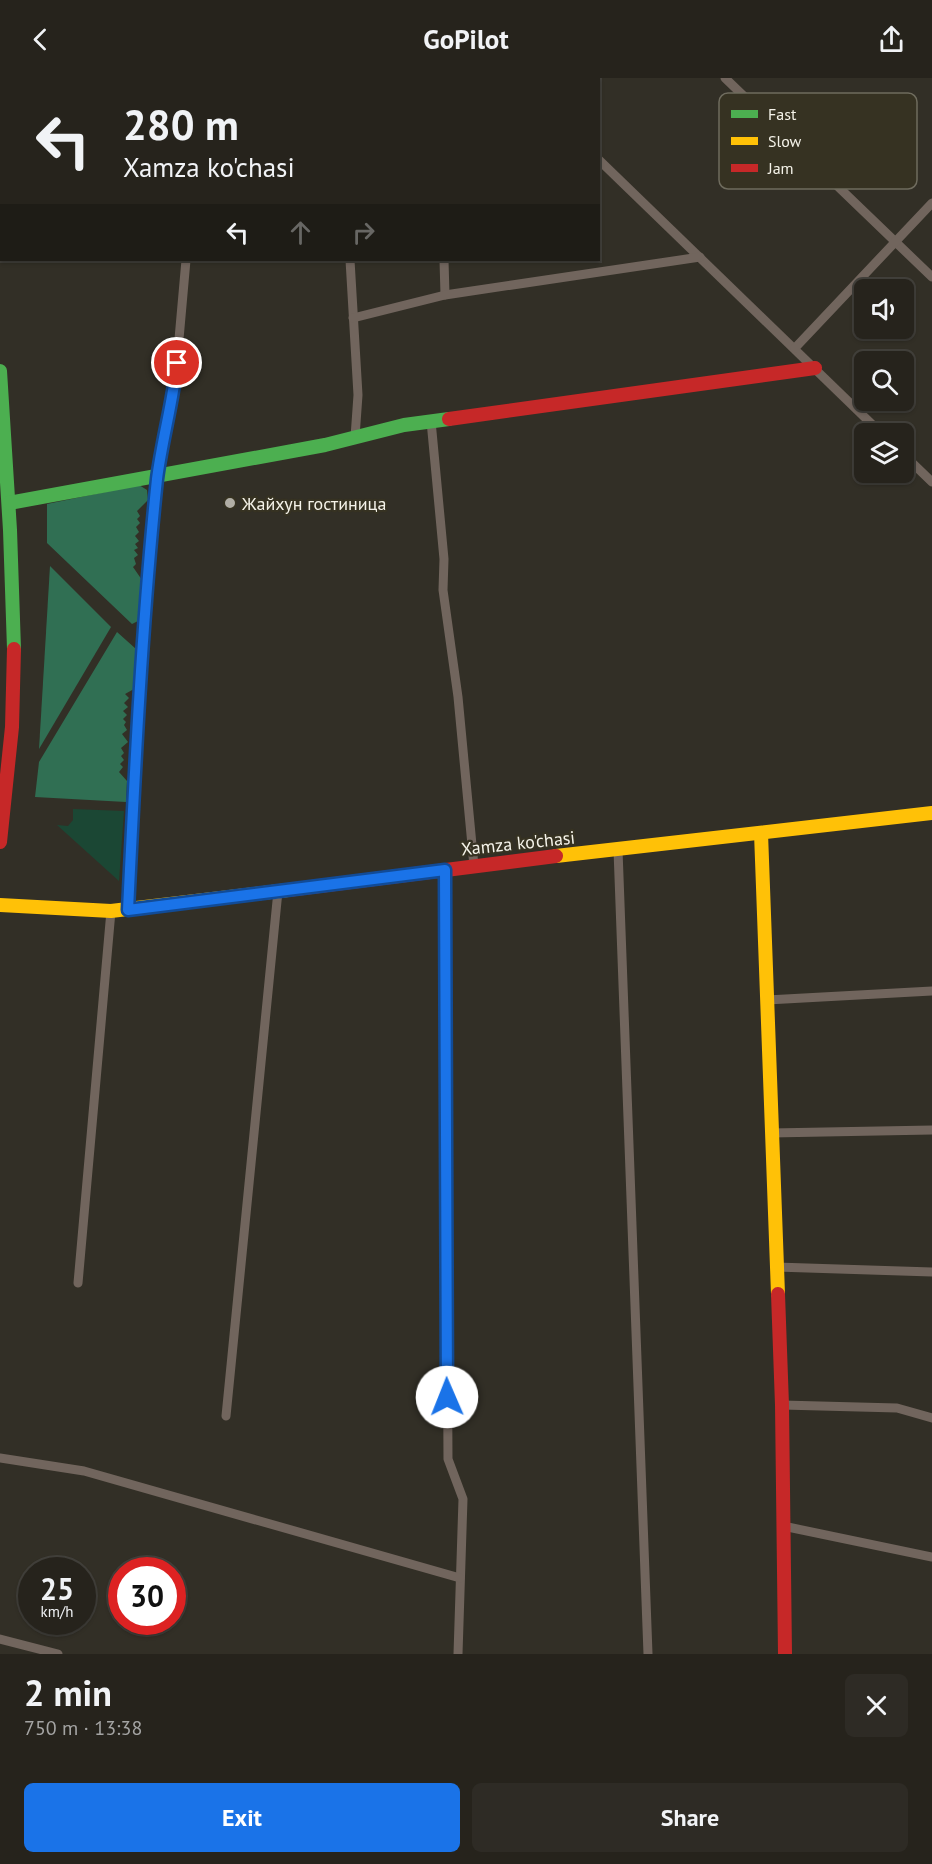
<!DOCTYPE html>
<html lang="en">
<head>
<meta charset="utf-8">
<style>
  :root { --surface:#26231c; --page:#2e2b25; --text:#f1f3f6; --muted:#a4a4a3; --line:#42403b; --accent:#1a73e8 }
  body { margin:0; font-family:"PT Sans",sans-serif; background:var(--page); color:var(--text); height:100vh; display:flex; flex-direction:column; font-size:22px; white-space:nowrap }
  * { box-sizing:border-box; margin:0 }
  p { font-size:20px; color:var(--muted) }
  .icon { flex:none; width:33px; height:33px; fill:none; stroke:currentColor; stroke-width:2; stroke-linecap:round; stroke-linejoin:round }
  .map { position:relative; height:1576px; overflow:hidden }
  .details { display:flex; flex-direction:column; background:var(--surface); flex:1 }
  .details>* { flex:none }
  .top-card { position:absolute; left:0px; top:0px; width:600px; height:183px; box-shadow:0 2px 4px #0004,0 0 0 2px var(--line); background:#26231c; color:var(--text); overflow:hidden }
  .buttons { position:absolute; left:854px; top:201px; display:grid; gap:12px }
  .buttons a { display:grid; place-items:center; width:60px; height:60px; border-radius:9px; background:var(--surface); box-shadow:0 2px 4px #0004,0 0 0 2px var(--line); font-size:30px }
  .speed { position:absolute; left:18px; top:1479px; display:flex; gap:12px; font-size:30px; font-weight:700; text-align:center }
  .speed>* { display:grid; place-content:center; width:78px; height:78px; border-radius:50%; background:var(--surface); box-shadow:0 2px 4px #0004,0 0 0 2px var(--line); line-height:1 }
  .speed small { font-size:15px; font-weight:400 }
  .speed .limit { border:9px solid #d22; background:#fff; color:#111 }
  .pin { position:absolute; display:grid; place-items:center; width:51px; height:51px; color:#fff; margin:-26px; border:3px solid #fff; border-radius:50%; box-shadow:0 2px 6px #0007 }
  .me { position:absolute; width:66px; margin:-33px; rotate:359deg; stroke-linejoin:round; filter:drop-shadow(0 0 4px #0008) }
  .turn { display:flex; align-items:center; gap:21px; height:126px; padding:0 24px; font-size:27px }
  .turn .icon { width:78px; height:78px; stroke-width:2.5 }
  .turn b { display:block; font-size:42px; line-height:51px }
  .lanes { display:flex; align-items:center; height:57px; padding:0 24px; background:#0003; justify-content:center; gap:30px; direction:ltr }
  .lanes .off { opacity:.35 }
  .round { display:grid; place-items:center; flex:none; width:63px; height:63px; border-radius:9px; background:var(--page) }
  .overview { display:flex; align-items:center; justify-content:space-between; height:102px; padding:0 24px }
  h1 { font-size:36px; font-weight:700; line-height:45px }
  .cta { display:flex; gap:12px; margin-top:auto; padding:12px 24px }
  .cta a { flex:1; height:69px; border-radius:9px; background:var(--accent); color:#fff; font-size:24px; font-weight:700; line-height:69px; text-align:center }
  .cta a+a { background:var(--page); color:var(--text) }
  header { display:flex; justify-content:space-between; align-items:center; height:78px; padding:0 24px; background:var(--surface); font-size:27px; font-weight:700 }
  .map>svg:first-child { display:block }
  .green { fill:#1b4734 }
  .forest { fill:#306f53 }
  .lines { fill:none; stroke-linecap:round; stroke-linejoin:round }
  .street { stroke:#71655d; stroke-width:9 }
  .fast { stroke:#4caf50; stroke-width:14 }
  .slow { stroke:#ffc107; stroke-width:14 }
  .jam { stroke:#c62828; stroke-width:14 }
  .route-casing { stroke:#114b97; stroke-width:15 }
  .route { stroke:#1a73e8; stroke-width:10 }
  .poi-dot { fill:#b1aea5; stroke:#363222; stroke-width:2 }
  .labels { text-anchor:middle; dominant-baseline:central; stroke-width:4.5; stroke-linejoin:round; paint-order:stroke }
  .poi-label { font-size:18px; fill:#f5f3e9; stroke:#363222; text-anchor:start }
  .street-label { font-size:18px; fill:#f5f3e9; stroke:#363222 }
  .key { fill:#363222; stroke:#6f6c5e; stroke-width:1.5 }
  .key-label { font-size:16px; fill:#f5f3e9 }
</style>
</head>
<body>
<header><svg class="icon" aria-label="back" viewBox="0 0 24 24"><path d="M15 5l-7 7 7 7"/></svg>GoPilot<svg class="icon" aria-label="share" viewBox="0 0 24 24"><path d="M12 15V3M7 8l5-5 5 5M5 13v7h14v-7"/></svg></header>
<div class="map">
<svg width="932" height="1576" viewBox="0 0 932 1576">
  <rect width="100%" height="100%" fill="#322f26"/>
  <polygon class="green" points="73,731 124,733 119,803 57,747 68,748 73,742"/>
  <g class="forest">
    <polygon points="139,407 147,412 148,422 137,433 140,438 137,441 140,445 136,449 139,454 135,458 139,463 135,466 138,470 134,472 138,477 134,480 136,486 133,489 142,502 140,542 132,546 47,465 47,426"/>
    <polygon points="50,488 111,549 39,671"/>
    <polygon points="117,554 136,571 134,611 125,616 129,620 124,625 128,629 123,633 127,637 123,641 126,644 124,647 127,652 122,656 128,664 121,670 124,675 121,678 124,682 120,686 123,689 119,694 127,703 126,724 35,719 39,684"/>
  </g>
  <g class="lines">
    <g class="street">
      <polyline points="192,0 192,2"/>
      <polyline points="340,0 340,2"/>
      <polyline points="435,0 435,2"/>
      <polyline points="725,0 932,199"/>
      <polyline points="598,81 882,356"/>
      <polyline points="350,182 358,317 355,359"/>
      <polyline points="444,182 445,217"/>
      <polyline points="353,240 445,217 700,179"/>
      <polyline points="795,270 932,125"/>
      <polyline points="431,343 444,481 443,512 458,619 474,788"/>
      <polyline points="903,376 932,404"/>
      <polyline points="618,772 648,1576"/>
      <polyline points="445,792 448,1381 463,1421 458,1576"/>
      <polyline points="128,832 142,566 158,398 175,306 186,182"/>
      <polyline points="767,922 932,913"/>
      <polyline points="771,1055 932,1052"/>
      <polyline points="776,1189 932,1194"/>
      <polyline points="78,1205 111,833"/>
      <polyline points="782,1327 897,1330 932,1340"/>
      <polyline points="226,1338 278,813"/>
      <polyline points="0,1380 84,1393 460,1500"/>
      <polyline points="783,1448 932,1479"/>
      <polyline points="0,1561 58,1576"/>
    </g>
    <g class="fast">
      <polyline points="0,293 10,452 14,571"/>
      <polyline points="9,425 325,367 404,347 449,341"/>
    </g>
    <g class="slow">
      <polyline points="761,755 778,1216"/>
      <polyline points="556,778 932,735"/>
      <polyline points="0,827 111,833 288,812"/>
    </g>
    <g class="jam">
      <polyline points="449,341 815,290"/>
      <polyline points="0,764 12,649 14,571"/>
      <polyline points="288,812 556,778"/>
      <polyline points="778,1216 782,1327 785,1576"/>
    </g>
  </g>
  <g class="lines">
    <g class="route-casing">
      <path id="route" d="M 177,285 C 173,324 162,362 157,401 C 142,544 135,688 128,832 L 445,792 L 447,1319"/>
    </g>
    <use href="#route" class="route"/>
  </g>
  <circle class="poi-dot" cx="230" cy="425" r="6"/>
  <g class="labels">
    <g class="poi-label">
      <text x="242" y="425">Жайхун гостиница</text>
    </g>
    <g class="street-label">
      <text transform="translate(518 765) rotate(-6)">Xamza ko'chasi</text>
    </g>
  </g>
  <rect x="719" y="15" width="198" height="96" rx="9" class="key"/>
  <rect x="731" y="32" width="27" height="8" fill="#4caf50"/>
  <rect x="731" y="59" width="27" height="8" fill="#ffc107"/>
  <rect x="731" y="86" width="27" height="8" fill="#c62828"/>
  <g class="key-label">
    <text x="768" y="42">Fast</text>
    <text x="768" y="69">Slow</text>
    <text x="768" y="96">Jam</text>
  </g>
</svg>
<div class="buttons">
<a><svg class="icon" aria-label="sound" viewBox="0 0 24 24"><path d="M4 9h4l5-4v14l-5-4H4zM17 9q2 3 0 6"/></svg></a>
<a><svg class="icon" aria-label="search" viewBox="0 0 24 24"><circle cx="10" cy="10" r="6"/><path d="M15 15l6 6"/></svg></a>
<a><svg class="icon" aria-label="layers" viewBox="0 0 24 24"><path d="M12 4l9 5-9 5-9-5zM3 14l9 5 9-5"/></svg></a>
</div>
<div class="speed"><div>25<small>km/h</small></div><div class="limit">30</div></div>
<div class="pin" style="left:177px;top:285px;background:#d93025"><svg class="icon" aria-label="arrive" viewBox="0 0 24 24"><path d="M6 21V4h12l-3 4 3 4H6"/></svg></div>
<svg class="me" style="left:447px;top:1319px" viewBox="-20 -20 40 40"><circle r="19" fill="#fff"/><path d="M0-13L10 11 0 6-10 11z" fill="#1a73e8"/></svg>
<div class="top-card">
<div class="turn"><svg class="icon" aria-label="left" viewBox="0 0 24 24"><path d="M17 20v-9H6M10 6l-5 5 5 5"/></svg><div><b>280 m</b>Xamza ko'chasi</div></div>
<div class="lanes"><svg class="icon" aria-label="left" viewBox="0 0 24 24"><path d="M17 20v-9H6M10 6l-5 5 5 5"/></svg><svg class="icon off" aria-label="ahead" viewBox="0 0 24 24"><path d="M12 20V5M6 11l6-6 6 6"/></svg><svg class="icon off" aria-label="right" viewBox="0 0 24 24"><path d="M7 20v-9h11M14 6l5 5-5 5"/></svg></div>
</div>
</div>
<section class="details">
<div class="overview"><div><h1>2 min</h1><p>750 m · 13:38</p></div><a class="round"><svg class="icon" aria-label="close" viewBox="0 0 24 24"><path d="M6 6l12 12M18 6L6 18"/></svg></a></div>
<div class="cta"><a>Exit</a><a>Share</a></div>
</section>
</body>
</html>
